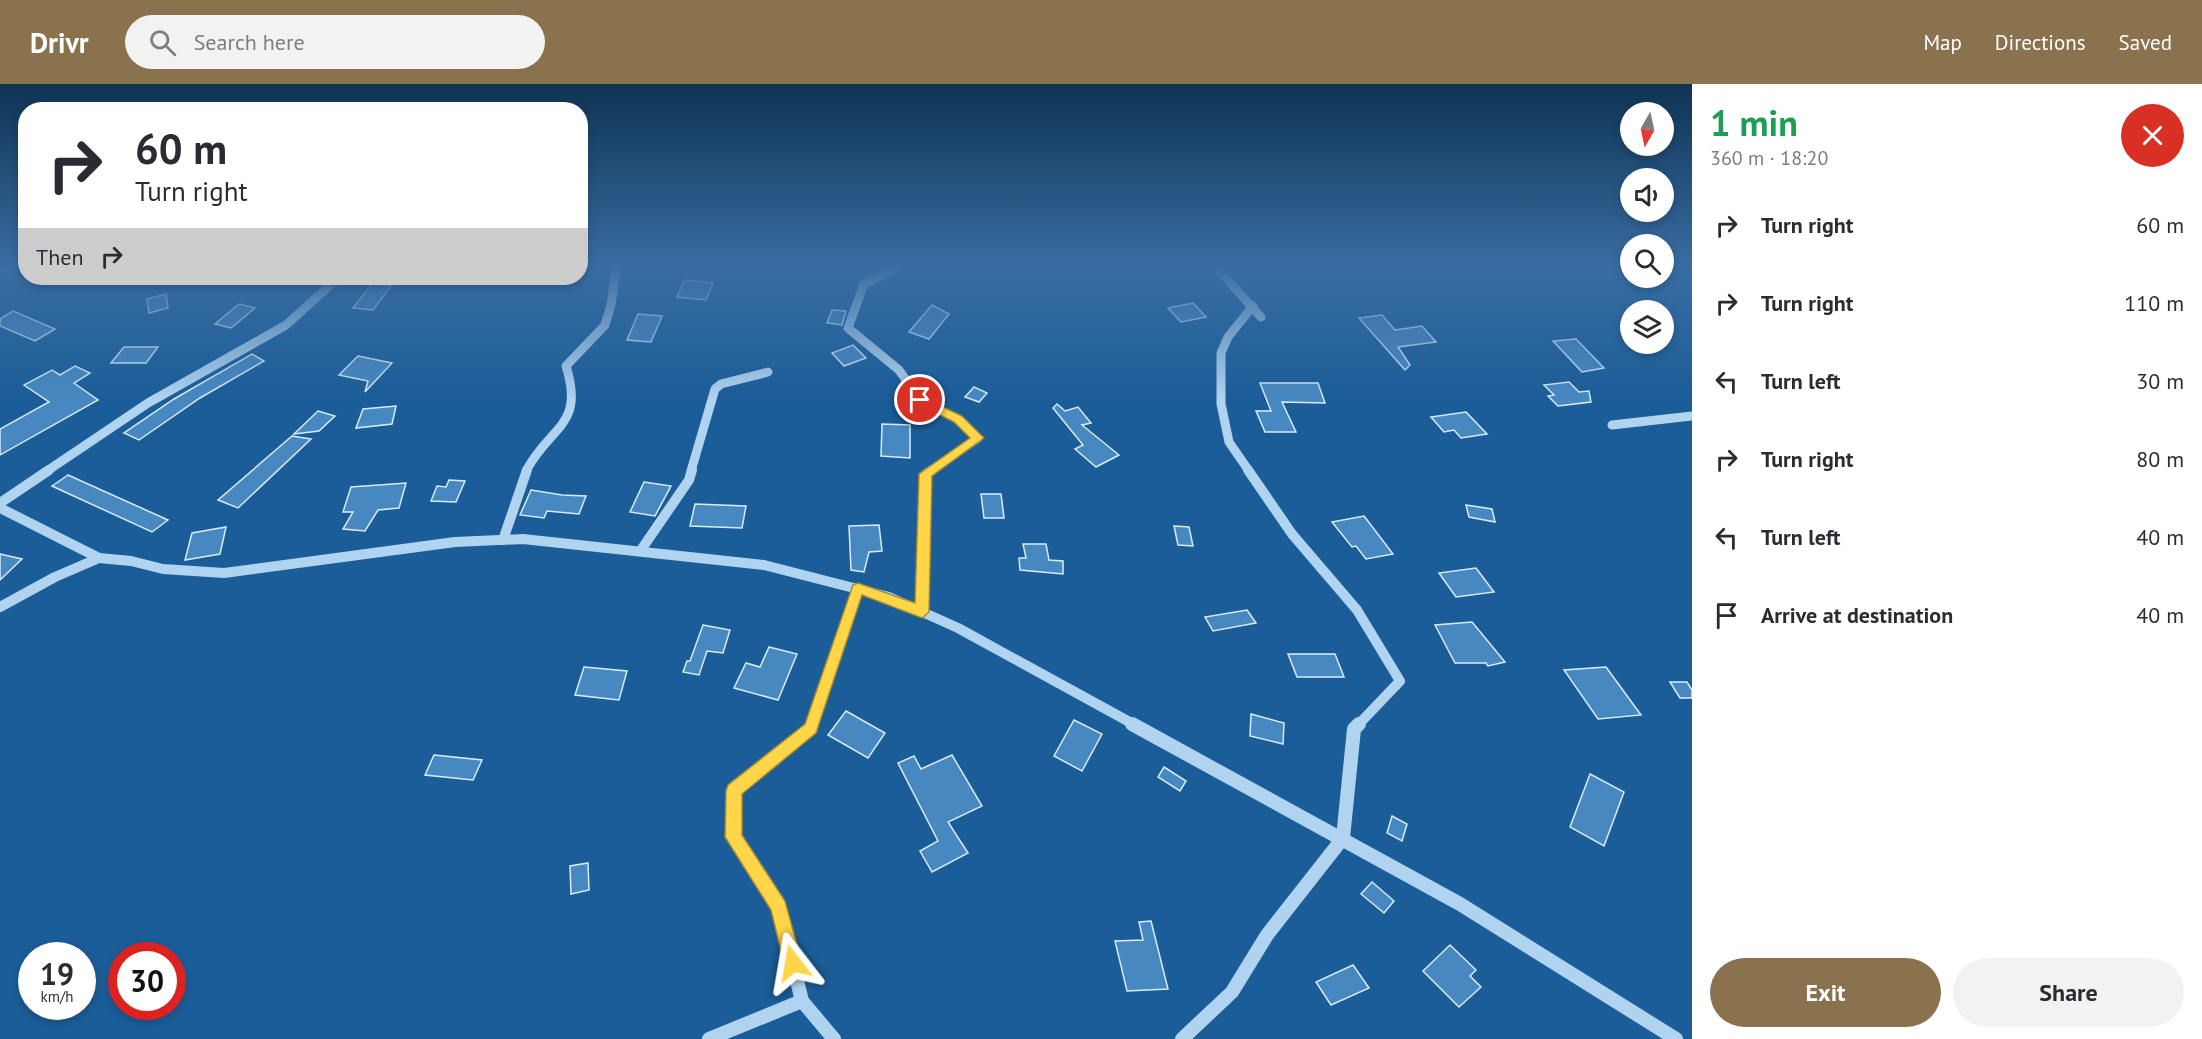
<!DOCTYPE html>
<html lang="en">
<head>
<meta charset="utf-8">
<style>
  :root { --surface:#fff; --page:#f2f2f3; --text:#2b2b33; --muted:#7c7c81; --accent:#8a724e }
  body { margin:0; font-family:"PT Sans",sans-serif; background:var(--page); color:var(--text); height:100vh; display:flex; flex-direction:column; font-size:22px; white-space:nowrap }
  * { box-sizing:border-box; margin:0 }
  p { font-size:20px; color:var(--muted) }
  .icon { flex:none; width:33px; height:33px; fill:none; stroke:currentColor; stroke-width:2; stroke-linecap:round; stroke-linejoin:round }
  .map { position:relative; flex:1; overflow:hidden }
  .details { display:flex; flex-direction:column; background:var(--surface); width:510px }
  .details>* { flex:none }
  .banner { position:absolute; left:18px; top:18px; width:570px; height:183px; border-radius:24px; box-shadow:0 3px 9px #0003; background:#fff; color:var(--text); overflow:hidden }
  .needle { width:39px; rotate:189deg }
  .controls { position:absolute; left:1620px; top:18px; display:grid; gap:12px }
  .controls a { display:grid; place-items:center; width:54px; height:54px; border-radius:50%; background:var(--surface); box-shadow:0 3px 9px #0003; font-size:30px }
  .speed { position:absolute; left:18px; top:858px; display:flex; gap:12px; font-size:30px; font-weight:700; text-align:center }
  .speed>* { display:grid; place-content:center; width:78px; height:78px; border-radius:50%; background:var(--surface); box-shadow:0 3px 9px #0003; line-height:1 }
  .speed small { font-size:15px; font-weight:400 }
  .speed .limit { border:9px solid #d22; background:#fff; color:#111 }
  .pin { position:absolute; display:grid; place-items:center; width:51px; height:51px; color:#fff; margin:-26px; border:3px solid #fff; border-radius:50%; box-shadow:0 2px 6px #0007 }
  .me { position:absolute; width:66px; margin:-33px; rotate:346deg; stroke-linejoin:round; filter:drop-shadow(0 0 4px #0008) }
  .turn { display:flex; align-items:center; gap:21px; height:126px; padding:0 18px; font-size:27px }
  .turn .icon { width:78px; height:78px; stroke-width:2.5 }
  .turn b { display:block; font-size:42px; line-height:51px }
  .then { display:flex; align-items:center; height:57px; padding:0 18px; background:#0003; gap:12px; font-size:22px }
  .round { display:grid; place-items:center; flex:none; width:63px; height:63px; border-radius:32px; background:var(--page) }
  .overview { display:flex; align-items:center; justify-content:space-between; height:102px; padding:0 18px }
  h1 { font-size:36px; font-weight:600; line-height:45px; color:#1e9e55 }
  .action { display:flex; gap:12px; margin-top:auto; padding:12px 18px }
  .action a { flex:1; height:69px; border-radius:36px; background:var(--accent); color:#fff; font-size:24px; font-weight:600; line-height:69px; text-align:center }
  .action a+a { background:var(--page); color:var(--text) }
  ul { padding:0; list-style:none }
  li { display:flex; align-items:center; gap:18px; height:78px; padding:0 18px }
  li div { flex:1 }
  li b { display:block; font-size:22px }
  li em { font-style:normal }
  header { display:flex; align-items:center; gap:36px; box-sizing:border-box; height:84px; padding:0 30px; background:var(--accent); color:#fff }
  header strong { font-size:28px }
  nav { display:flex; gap:33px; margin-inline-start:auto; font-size:21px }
  .search { width:420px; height:54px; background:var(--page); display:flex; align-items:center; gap:15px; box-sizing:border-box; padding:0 21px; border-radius:33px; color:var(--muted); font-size:22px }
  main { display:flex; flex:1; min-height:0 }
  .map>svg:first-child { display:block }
  .building { fill:#4888c0; stroke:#d7ebfb; stroke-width:1.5 }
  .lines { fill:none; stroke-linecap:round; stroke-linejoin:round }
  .minor-far2 { stroke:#b0d3f0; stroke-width:9 }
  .minor-far1 { stroke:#b0d3f0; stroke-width:10 }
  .minor { stroke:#b0d3f0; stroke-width:14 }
  .route { fill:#ffd54a; stroke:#a68a30; stroke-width:1.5 }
</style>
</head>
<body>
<header>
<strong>Drivr</strong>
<div class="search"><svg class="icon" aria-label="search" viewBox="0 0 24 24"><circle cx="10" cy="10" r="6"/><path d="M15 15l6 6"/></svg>Search here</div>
<nav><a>Map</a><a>Directions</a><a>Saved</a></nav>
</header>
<main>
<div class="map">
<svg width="1692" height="955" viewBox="0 0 1692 955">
  <rect width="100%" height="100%" fill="#1b5d98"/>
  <g class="building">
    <polygon points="684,196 713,199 706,216 677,213"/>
    <polygon points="372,200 391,202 373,226 353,224"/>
    <polygon points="166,210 168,224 149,229 147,215"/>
    <polygon points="1193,219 1206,233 1181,238 1168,224"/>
    <polygon points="239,220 255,224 231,244 215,240"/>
    <polygon points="932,221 949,230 929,255 909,248"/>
    <polygon points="832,226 846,227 842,241 827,239"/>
    <polygon points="13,227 55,245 35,257 0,242 0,235"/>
    <polygon points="638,230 662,232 651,258 627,256"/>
    <polygon points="1382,231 1395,246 1422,242 1436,258 1398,263 1410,281 1405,286 1359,234"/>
    <polygon points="1576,255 1604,284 1582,288 1553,257"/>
    <polygon points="853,261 866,274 844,282 832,269"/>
    <polygon points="124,263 158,263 146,279 111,279"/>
    <polygon points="252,270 264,277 200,314 139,356 124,349 174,315"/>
    <polygon points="358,272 392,279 365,308 368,297 339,291"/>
    <polygon points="75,282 90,289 74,299 98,316 0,371 0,345 49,318 24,301 52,286 60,291"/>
    <polygon points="1569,298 1579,308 1589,307 1591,318 1558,322 1548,312 1554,311 1544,301"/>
    <polygon points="1260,299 1318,299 1325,319 1282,318 1296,348 1265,348 1256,327 1271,327"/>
    <polygon points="974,303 987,309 979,318 965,313"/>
    <polygon points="1057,320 1065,327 1078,323 1091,339 1082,341 1119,371 1096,383 1075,365 1083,361 1053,324"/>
    <polygon points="396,322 392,340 356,344 363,325"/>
    <polygon points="318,327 335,332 319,347 294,350"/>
    <polygon points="1466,328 1487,350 1461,354 1454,346 1444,348 1431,333"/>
    <polygon points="882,340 910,341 910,374 881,372"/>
    <polygon points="292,352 311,355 238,424 218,416"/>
    <polygon points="68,391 168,436 152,448 52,402"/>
    <polygon points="449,396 465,397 456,418 431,417 437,402 446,403"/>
    <polygon points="644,398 671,402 655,432 630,428"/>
    <polygon points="406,399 399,424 378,426 365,447 343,445 353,428 343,428 351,403"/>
    <polygon points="531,406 562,411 586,412 579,430 547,427 544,434 520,431"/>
    <polygon points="981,410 1001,410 1004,434 984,434"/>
    <polygon points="695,420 746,422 742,444 690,442"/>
    <polygon points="1466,421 1492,425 1495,438 1469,433"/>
    <polygon points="1364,432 1393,470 1366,475 1356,462 1352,463 1332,438"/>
    <polygon points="879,441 882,467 869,468 864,488 851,486 849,442"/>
    <polygon points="1174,442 1189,443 1193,462 1178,461"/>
    <polygon points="226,443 220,470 185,476 192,449"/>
    <polygon points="1023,460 1046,460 1049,476 1063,477 1063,490 1020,486 1019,474 1026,474"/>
    <polygon points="0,470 22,475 0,496"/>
    <polygon points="1476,484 1494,508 1456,513 1439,489"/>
    <polygon points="1247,526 1256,539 1213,547 1205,533"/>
    <polygon points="1472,538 1505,578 1488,582 1486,579 1455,579 1435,541"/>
    <polygon points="703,541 730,546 723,569 707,567 699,591 683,588 687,577 690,577"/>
    <polygon points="769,563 797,570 778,616 734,604 746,579 760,583"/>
    <polygon points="1288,570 1335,570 1344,593 1297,593"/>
    <polygon points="584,583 627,587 619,616 575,611"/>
    <polygon points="1606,583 1641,631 1598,635 1564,586"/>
    <polygon points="1670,598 1687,598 1692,606 1692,614 1680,614"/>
    <polygon points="846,627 885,649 868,674 828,651"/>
    <polygon points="1251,630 1284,639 1283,660 1250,652"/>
    <polygon points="1074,636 1102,650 1082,687 1054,672"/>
    <polygon points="434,671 482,676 473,696 425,691"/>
    <polygon points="952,671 982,722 948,738 968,769 932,788 920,767 938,757 898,679 914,672 921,685"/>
    <polygon points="1164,683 1186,697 1180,707 1158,693"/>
    <polygon points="1590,690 1624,708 1604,762 1570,743"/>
    <polygon points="1392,732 1407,740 1402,757 1387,749"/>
    <polygon points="588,779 589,806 571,810 570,782"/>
    <polygon points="1372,798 1394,817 1384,829 1361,810"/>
    <polygon points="1151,837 1168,905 1127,907 1115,857 1143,856 1139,838"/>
    <polygon points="1450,861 1476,886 1470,892 1481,903 1459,923 1423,887"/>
    <polygon points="1353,881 1369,904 1331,921 1316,898"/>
  </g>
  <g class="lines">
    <g class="minor-far2">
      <polyline points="900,182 864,200 848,244 899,286 920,316 958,335 978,354 930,387"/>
      <polyline points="1215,182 1261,233"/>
      <polyline points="0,185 6,182"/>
      <polyline points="1612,341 1692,332"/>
      <polyline points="47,387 148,319 286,241 338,194"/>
      <path d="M 526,387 C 550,341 585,343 566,282 L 605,241 L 611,221 L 616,185"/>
      <polyline points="691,387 715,305 721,300 768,288"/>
      <polyline points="1249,387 1229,358 1221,320 1221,269 1228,253 1253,222"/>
    </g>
    <g class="minor-far1">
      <polyline points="1248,386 1292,450 1357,526 1400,597 1358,641"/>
      <polyline points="0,419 49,386"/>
      <polyline points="0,424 99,474 131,477 163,485 224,489 455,458 523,455 764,481 889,513 958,544 1135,641"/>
      <polyline points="503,456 527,386"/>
      <polyline points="641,466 689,396 692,386"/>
      <polyline points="0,523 55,493 99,474"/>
      <polyline points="922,528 926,390 932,386"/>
      <polyline points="812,641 858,505"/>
    </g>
    <g class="minor">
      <polyline points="812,640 811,644 734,707 734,753 779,823 802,917 834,955"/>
      <polyline points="1132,640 1460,820 1676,955"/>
      <polyline points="709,955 802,917"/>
      <polyline points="1182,955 1232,908 1267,851 1343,754 1354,645 1359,640"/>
    </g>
  </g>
  <linearGradient id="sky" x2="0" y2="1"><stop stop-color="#0f3354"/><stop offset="0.58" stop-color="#396da2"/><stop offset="1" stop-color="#396da2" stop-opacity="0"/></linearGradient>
  <rect width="1692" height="316" fill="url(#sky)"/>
  <polygon class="route" points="920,312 962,332 984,354 932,392 929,528 922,534 862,511 816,649 742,710 742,751 785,817 802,879 799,886 793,889 786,886 784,879 771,826 725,753 726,707 728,701 805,640 853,501 858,499 915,519 919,390 970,354 954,338 915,318 915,313"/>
</svg>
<div class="controls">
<a><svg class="needle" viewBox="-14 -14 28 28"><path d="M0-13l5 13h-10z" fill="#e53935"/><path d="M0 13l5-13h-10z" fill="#7c7c81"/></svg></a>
<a><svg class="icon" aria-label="sound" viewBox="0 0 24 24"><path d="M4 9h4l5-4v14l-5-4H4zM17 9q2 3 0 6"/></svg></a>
<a><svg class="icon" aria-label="search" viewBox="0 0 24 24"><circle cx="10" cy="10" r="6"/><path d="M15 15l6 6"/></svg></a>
<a><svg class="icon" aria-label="layers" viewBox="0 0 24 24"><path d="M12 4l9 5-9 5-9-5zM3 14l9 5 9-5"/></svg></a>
</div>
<div class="speed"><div>19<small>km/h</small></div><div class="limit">30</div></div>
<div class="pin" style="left:920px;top:316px;background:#d93025"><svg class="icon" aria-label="arrive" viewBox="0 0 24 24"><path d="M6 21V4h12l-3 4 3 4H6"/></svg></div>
<svg class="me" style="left:793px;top:879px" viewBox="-20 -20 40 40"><path d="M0-17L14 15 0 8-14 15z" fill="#ffd54a" stroke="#fff" stroke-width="4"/></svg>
<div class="banner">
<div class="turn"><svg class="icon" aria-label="right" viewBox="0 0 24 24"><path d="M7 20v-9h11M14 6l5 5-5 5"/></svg><div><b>60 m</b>Turn right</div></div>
<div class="then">Then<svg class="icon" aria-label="right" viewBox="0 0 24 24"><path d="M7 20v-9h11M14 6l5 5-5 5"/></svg></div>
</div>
</div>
<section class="details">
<div class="overview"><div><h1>1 min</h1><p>360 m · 18:20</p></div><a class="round" style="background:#d93025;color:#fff"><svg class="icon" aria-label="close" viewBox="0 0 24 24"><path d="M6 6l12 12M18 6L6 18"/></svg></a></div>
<ul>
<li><svg class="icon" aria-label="right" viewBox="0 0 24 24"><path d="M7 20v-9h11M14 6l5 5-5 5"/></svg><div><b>Turn right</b></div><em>60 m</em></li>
<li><svg class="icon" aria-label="right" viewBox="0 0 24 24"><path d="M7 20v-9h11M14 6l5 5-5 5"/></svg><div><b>Turn right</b></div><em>110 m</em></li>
<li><svg class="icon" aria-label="left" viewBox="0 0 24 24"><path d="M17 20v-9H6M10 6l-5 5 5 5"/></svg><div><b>Turn left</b></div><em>30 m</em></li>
<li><svg class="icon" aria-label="right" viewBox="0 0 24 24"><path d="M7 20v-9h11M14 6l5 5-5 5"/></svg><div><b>Turn right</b></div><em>80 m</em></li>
<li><svg class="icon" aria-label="left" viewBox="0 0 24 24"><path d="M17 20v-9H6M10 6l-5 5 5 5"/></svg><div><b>Turn left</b></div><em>40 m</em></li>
<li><svg class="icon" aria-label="arrive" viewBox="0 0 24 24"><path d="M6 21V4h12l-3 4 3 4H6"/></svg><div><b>Arrive at destination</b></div><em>40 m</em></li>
</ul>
<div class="action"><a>Exit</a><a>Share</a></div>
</section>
</main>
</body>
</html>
